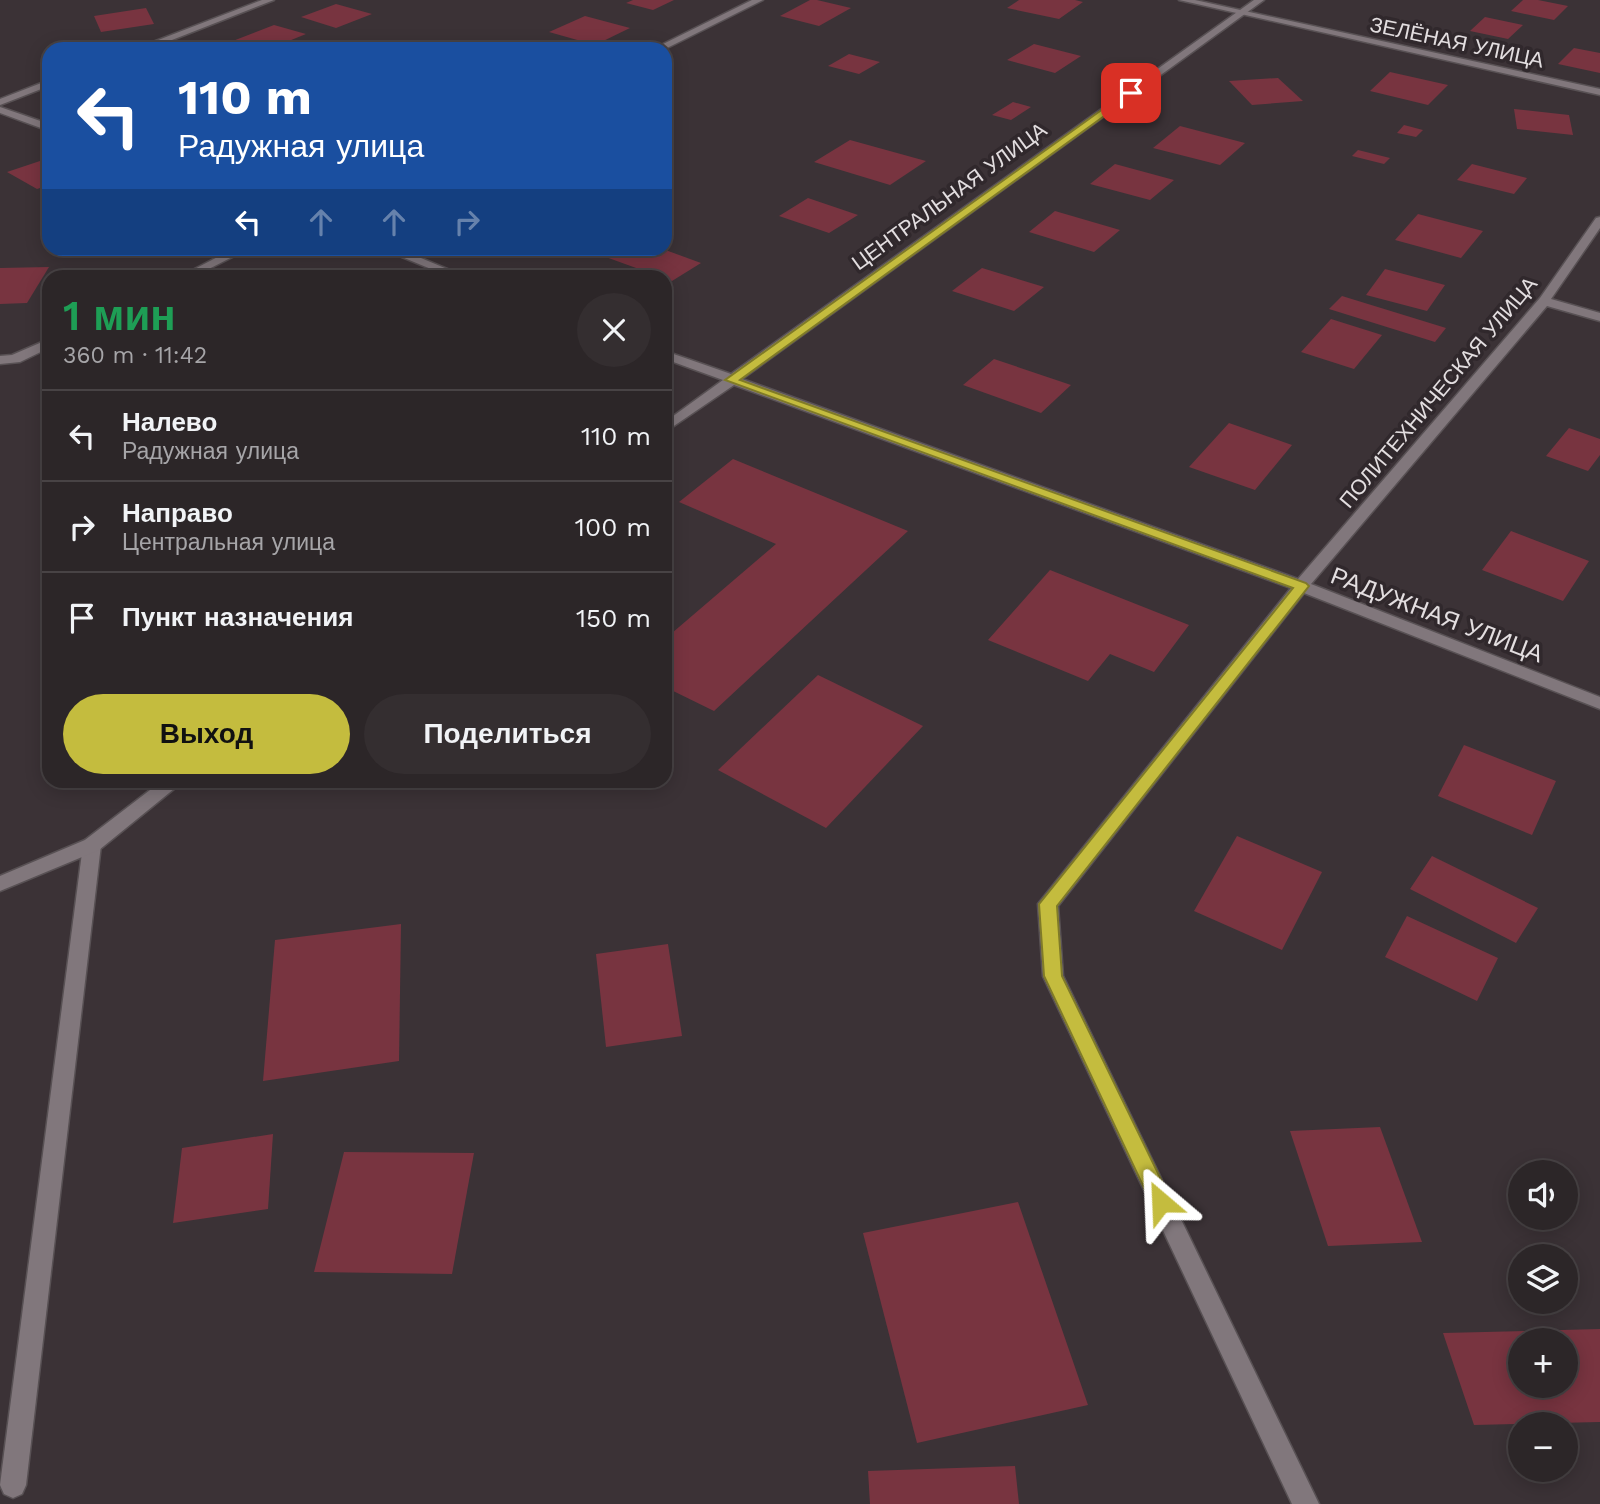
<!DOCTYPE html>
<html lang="ru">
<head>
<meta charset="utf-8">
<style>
  :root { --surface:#2c2628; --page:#342e30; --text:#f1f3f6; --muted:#a6a5a8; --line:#484345; --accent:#c4bc3e }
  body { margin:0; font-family:"Work Sans",sans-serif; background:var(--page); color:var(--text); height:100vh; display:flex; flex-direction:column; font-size:26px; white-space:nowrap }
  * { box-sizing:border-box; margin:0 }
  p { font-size:23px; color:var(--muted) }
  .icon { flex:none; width:38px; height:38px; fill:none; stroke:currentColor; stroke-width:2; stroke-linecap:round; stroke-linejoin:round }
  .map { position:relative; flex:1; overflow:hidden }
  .details { position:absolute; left:42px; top:270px; width:630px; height:518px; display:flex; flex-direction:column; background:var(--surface); border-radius:21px; box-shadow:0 4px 18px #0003,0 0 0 2px var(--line) }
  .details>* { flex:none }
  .guide { position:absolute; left:42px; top:42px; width:630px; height:214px; border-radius:21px; box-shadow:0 4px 18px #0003,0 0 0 2px var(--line); background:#1a4fa0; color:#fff; overflow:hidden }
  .controls { position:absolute; left:1508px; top:1160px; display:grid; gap:14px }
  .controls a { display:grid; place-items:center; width:70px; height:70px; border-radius:50%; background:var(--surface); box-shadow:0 4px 18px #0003,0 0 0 2px var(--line); font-size:35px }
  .pin { position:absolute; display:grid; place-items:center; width:60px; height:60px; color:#fff; margin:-30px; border-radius:14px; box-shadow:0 4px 10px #0006 }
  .me { position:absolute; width:77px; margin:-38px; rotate:334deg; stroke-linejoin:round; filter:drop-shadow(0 0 5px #0008) }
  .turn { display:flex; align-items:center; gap:24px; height:147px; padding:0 21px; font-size:32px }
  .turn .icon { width:91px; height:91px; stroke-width:2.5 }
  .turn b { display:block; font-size:49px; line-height:60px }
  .lanes { display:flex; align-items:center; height:66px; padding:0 21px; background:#0003; justify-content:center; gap:35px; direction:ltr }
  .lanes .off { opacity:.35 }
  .round { display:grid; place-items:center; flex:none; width:74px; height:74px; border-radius:37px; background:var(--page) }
  .headline { display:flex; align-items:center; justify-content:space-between; height:119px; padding:0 21px }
  h1 { font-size:42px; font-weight:600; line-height:52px; color:#1e9e55 }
  .action { display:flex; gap:14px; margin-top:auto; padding:14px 21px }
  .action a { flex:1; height:80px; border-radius:42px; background:var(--accent); color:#111; font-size:28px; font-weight:600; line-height:80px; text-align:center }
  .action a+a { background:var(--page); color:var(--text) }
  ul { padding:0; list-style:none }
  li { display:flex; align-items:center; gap:21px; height:91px; padding:0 21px; border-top:2px solid var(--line) }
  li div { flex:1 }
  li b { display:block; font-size:26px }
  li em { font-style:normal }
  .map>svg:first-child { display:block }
  .building { fill:#783440; fill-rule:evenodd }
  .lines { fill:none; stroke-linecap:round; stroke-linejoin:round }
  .service-casing { stroke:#585154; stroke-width:3 }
  .minor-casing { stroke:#585154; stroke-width:3 }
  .tertiary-casing { stroke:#585154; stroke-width:3 }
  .service { fill:#81777c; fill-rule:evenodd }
  .minor { fill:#81777c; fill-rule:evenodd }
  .tertiary { fill:#81777c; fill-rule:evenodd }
  .route { fill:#c4bc3e; stroke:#7f7a28; stroke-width:2 }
  .labels { text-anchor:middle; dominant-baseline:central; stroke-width:7; stroke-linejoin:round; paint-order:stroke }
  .far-street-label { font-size:21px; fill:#e3dee0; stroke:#30282c }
  .street-label { font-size:24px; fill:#e3dee0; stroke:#30282c }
</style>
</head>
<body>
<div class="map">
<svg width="1600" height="1504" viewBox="0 0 1600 1504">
  <rect width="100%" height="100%" fill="#3b3236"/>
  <g class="building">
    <polygon points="633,0 674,0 653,10 626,3"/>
    <polygon points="810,0 817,0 851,8 819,26 780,16"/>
    <polygon points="1019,0 1075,0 1083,2 1059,19 1007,8"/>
    <polygon points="1523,0 1538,0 1568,6 1554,20 1511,11"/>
    <polygon points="336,4 372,14 336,28 301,17"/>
    <polygon points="146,8 154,24 101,32 94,16"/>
    <polygon points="585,16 630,28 595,45 549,32"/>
    <polygon points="1485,17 1523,25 1508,39 1470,31"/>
    <polygon points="274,25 306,34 269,49 212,49"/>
    <polygon points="1034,44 1081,56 1055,73 1007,60"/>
    <polygon points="1574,48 1600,53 1600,73 1558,64"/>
    <polygon points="849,54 880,62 859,74 828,66"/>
    <polygon points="1390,72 1448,85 1428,105 1370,91"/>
    <polygon points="1278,78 1303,101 1252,105 1229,81"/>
    <polygon points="1013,102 1031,107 1011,120 992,115"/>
    <polygon points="1514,109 1569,115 1573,135 1517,129"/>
    <polygon points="1404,125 1423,130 1416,137 1397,133"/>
    <polygon points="1180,126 1245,143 1220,165 1153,148"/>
    <polygon points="850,140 926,161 890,185 814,162"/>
    <polygon points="1358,150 1390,158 1384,164 1352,156"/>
    <polygon points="49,158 49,185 37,189 7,172"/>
    <polygon points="1115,164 1174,180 1150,200 1090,184"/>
    <polygon points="1472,164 1527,178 1514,194 1457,180"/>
    <polygon points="808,198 858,215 829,233 779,216"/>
    <polygon points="1055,211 1120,230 1094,252 1029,232"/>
    <polygon points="1418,214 1483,231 1461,258 1395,240"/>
    <polygon points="616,248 660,248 701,263 672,281 603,256"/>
    <polygon points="49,267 27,303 0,304 0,268"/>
    <polygon points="982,268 1044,287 1014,311 952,291"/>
    <polygon points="1385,269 1445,285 1427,311 1366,295"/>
    <polygon points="1342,296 1446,328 1435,342 1329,309"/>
    <polygon points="1331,319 1382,335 1354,369 1301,352"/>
    <polygon points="994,359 1071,385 1041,413 963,385"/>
    <polygon points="1229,423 1292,445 1255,490 1189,467"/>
    <polygon points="1569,428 1600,439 1600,455 1588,471 1546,456"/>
    <polygon points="733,459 908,531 714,711 665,687 665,639 776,544 679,502"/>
    <polygon points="1511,531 1589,561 1563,601 1482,570"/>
    <polygon points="1050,570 1189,625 1154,672 1110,654 1088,681 988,640"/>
    <polygon points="818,675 923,726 826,828 718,770"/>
    <polygon points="1464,745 1556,781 1532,835 1438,796"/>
    <polygon points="1237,836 1322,872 1282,950 1194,911"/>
    <polygon points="1432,856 1538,908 1516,943 1410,889"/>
    <polygon points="1407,916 1498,958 1477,1001 1385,957"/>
    <polygon points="401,924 399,1061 263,1081 275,940"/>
    <polygon points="668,944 682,1036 606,1047 596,954"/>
    <polygon points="1380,1127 1422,1242 1328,1246 1290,1131"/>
    <polygon points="273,1134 268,1209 173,1223 182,1148"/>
    <polygon points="344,1152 474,1153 452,1274 314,1272"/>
    <polygon points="1018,1202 1088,1405 917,1443 863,1233"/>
    <path d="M 1600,1329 L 1600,1422 L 1474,1425 L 1443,1333 ZM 1521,1340 L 1566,1340 L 1566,1386 L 1521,1386 Z"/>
    <polygon points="1015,1466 1019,1504 870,1504 868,1471"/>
  </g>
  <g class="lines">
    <g class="service-casing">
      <polygon id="service" points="92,838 99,840 101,845 26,1485 22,1494 13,1498 4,1494 0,1485 83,845 85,840"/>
    </g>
    <g class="minor-casing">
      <g id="minor">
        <polygon points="262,0 274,0 149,49 135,49"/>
        <polygon points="752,0 763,0 665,49 653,49"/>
        <polygon points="1254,0 1264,0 742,379 1298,579 1540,298 1596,218 1600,217 1600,228 1551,299 1600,313 1600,321 1547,306 1311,584 1600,697 1600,709 1304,593 1058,906 1063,976 1319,1504 1292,1504 1043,976 1038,904 1291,588 734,385 665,432 665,422 723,380 665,359 665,351 731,374"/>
        <polygon points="49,80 49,86 0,105 0,99"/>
        <polygon points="0,107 49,124 49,131 0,113"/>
        <polygon points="235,248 250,248 195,276 181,276"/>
        <polygon points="380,248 397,248 464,276 448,276"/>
        <polygon points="49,339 49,348 20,362 0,364 0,356 12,355"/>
        <polygon points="163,780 185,780 99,850 0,891 0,876 85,840"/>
      </g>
    </g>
    <g class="tertiary-casing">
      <polygon id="tertiary" points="1179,0 1195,0 1600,89 1600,95"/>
    </g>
    <use href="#service" class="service"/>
    <use href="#minor" class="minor"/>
    <use href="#tertiary" class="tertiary"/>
  </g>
  <polygon class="route" points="1128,91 1136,93 740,380 1306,583 1309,586 1057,906 1062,976 1172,1202 1169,1209 1161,1212 1154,1209 1044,976 1039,904 1293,588 725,380"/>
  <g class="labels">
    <g class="far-street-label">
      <text transform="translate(1457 42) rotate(12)">ЗЕЛЁНАЯ УЛИЦА</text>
      <text transform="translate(949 196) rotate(-36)">ЦЕНТРАЛЬНАЯ УЛИЦА</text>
      <text transform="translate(1438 392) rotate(-50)">ПОЛИТЕХНИЧЕСКАЯ УЛИЦА</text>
    </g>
    <g class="street-label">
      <text transform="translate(1437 615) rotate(21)">РАДУЖНАЯ УЛИЦА</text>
    </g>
  </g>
</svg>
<div class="controls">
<a><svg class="icon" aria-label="sound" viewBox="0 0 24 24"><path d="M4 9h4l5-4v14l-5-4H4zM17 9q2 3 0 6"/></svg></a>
<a><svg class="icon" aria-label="layers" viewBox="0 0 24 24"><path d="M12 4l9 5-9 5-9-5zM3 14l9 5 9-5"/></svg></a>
<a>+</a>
<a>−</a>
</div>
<div class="pin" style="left:1131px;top:93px;background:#d93025"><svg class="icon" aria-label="arrive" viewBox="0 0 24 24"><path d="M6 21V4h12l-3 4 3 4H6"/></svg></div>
<svg class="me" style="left:1161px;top:1202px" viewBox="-20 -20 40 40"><path d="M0-17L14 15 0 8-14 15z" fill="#c4bc3e" stroke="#fff" stroke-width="4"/></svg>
<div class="guide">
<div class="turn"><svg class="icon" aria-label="left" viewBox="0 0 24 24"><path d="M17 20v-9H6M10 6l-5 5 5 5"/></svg><div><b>110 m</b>Радужная улица</div></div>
<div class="lanes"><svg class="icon" aria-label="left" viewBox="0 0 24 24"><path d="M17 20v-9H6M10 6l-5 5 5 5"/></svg><svg class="icon off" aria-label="ahead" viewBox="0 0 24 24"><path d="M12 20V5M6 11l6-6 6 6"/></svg><svg class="icon off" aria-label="ahead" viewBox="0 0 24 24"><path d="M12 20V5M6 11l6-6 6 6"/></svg><svg class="icon off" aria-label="right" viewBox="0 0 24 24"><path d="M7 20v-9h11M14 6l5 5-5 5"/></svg></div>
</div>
<section class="details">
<div class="headline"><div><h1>1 мин</h1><p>360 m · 11:42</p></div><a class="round"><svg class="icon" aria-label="close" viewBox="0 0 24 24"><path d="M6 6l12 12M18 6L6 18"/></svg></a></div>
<ul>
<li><svg class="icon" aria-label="left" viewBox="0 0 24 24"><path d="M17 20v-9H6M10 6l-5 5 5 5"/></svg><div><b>Налево</b><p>Радужная улица</p></div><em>110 m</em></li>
<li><svg class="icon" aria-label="right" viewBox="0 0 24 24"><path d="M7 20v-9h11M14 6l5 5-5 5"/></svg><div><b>Направо</b><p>Центральная улица</p></div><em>100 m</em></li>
<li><svg class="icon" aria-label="arrive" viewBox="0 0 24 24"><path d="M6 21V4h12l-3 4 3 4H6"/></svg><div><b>Пункт назначения</b></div><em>150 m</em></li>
</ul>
<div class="action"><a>Выход</a><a>Поделиться</a></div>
</section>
</div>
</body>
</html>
